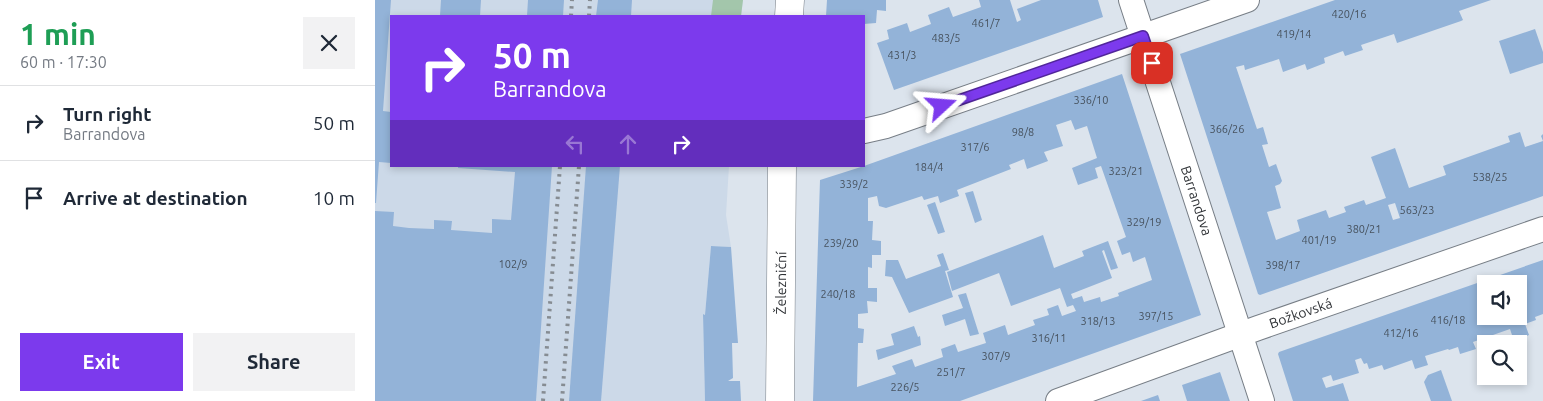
<!DOCTYPE html>
<html lang="en">
<head>
<meta charset="utf-8">
<style>
  :root { --surface:#fff; --page:#f2f2f3; --text:#1f2937; --muted:#747a83; --line:#e0e1e3; --accent:#7c3aed }
  body { margin:0; font-family:Ubuntu,sans-serif; background:var(--page); color:var(--text); height:100vh; display:flex; flex-direction:column; font-size:19px; white-space:nowrap }
  * { box-sizing:border-box; margin:0 }
  p { font-size:16px; color:var(--muted) }
  .icon { flex:none; width:28px; height:28px; fill:none; stroke:currentColor; stroke-width:2; stroke-linecap:round; stroke-linejoin:round }
  .map { position:relative; flex:1; overflow:hidden }
  .details { display:flex; flex-direction:column; background:var(--surface); width:375px }
  .details>* { flex:none }
  .top-card { position:absolute; left:15px; top:15px; width:475px; height:152px; border-radius:0px; box-shadow:0 2px 8px #0003; background:#7c3aed; color:#fff; overflow:hidden }
  .fabs { position:absolute; left:1102px; top:275px; display:grid; gap:10px }
  .fabs a { display:grid; place-items:center; width:50px; height:50px; border-radius:0px; background:var(--surface); box-shadow:0 2px 8px #0003; font-size:25px }
  .pin { position:absolute; display:grid; place-items:center; width:42px; height:42px; color:#fff; margin:-21px; border-radius:10px; box-shadow:0 2px 8px #0006 }
  .me { position:absolute; width:55px; margin:-28px; rotate:71deg; stroke-linejoin:round; filter:drop-shadow(0 0 4px #0008) }
  .turn { display:flex; align-items:center; gap:18px; height:105px; padding:0 20px; font-size:22px }
  .turn .icon { width:65px; height:65px; stroke-width:2.5 }
  .turn b { display:block; font-size:35px; line-height:42px }
  .lanes { display:flex; align-items:center; height:48px; padding:0 20px; background:#0003; justify-content:center; gap:25px; direction:ltr }
  .lanes .off { opacity:.35 }
  .round { display:grid; place-items:center; flex:none; width:52px; height:52px; border-radius:0px; background:var(--page) }
  .headline { display:flex; align-items:center; justify-content:space-between; height:85px; padding:0 20px }
  h1 { font-size:30px; font-weight:600; line-height:38px; color:#1e9e55 }
  .button { display:flex; gap:10px; margin-top:auto; padding:10px 20px }
  .button a { flex:1; height:58px; border-radius:0px; background:var(--accent); color:#fff; font-size:20px; font-weight:600; line-height:58px; text-align:center }
  .button a+a { background:var(--page); color:var(--text) }
  ul { padding:0; list-style:none }
  li { display:flex; align-items:center; gap:15px; height:75px; padding:0 20px; border-top:1px solid var(--line) }
  li div { flex:1 }
  li b { display:block; font-size:19px }
  li em { font-style:normal }
  main { display:flex; flex:1; min-height:0 }
  .map>svg:first-child { display:block }
  .built { fill:#ccd9e8 }
  .green { fill:#a3c6ab }
  .building { fill:#93b3d8; fill-rule:evenodd }
  .lines { fill:none; stroke-linecap:round; stroke-linejoin:round }
  .minor-casing { stroke:#777e86; stroke-width:26 }
  .secondary-casing { stroke:#777e86; stroke-width:29 }
  .minor { stroke:#fff; stroke-width:24 }
  .secondary { stroke:#fff; stroke-width:28 }
  .rail { stroke:#868c92; stroke-width:4; stroke-dasharray:2.5 5; stroke-linecap:butt }
  .route-casing { stroke:#51269a; stroke-width:12 }
  .route { stroke:#7c3aed; stroke-width:9 }
  .labels { text-anchor:middle; dominant-baseline:central; stroke-width:4; stroke-linejoin:round; paint-order:stroke }
  .number-label { font-size:11px; fill:#47525e }
  .street-label { font-size:14px; fill:#2e3135; stroke:#dce4ed }
</style>
</head>
<body>
<main>
<section class="details">
<div class="headline"><div><h1>1 min</h1><p>60 m · 17:30</p></div><a class="round"><svg class="icon" aria-label="close" viewBox="0 0 24 24"><path d="M6 6l12 12M18 6L6 18"/></svg></a></div>
<ul>
<li><svg class="icon" aria-label="right" viewBox="0 0 24 24"><path d="M7 20v-9h11M14 6l5 5-5 5"/></svg><div><b>Turn right</b><p>Barrandova</p></div><em>50 m</em></li>
<li><svg class="icon" aria-label="arrive" viewBox="0 0 24 24"><path d="M6 21V4h12l-3 4 3 4H6"/></svg><div><b>Arrive at destination</b></div><em>10 m</em></li>
</ul>
<div class="button"><a>Exit</a><a>Share</a></div>
</section>
<div class="map">
<svg width="1168" height="401" viewBox="0 0 1168 401">
  <rect width="100%" height="100%" fill="#dce4ed"/>
  <polygon class="built" points="0,0 368,0 366,16 16,16 16,166 354,166 351,215 356,247 336,246 330,315 328,314 330,401 0,401"/>
  <polygon class="green" points="338,0 368,0 366,16 336,16"/>
  <g class="building">
    <polygon points="0,0 16,0 8,111 16,112 16,163 4,162 1,203 0,203"/>
    <polygon points="66,0 106,0 105,16 65,16"/>
    <polygon points="153,0 189,0 188,16 152,16"/>
    <polygon points="223,0 257,0 256,16 221,16"/>
    <polygon points="452,0 511,0 511,11 502,10 501,23 489,24 489,16 451,16"/>
    <polygon points="604,0 635,0 642,22 646,20 642,9 666,0 723,0 728,17 519,90 502,43 514,39 512,30 532,23 535,32 556,24 553,15 574,7 578,17 606,7"/>
    <path d="M 960,0 L 1116,0 L 1084,11 L 1088,20 L 1086,21 L 1022,43 L 1019,34 L 986,45 L 988,50 L 970,56 L 968,51 L 949,58 L 950,63 L 932,70 L 930,64 L 908,72 L 904,59 L 870,70 L 869,65 L 861,67 L 882,129 L 888,127 L 893,144 L 887,145 L 894,167 L 901,164 L 907,181 L 905,184 L 900,186 L 906,208 L 892,212 L 901,240 L 925,231 L 922,220 L 951,210 L 954,218 L 971,212 L 969,207 L 989,200 L 991,205 L 1011,198 L 996,157 L 1020,148 L 1034,188 L 1071,175 L 1068,166 L 1135,142 L 1133,136 L 1145,132 L 1150,147 L 1168,141 L 1166,136 L 1168,134 L 1168,196 L 885,295 L 883,294 L 805,54 ZM 1020,203 L 1025,218 L 1018,220 L 1013,205 Z"/>
    <polygon points="1160,29 1168,52 1168,63 1135,74 1124,41"/>
    <path d="M 747,74 L 826,315 L 585,401 L 438,401 L 445,180 L 489,166 ZM 696,120 L 700,130 L 712,126 L 722,158 L 697,168 L 703,185 L 723,178 L 720,168 L 726,166 L 751,237 L 742,241 L 747,255 L 755,252 L 758,262 L 770,257 L 777,280 L 743,293 L 744,296 L 726,302 L 725,297 L 709,302 L 707,296 L 698,299 L 696,294 L 737,278 L 727,251 L 729,250 L 736,270 L 743,268 L 733,241 L 707,251 L 709,256 L 679,268 L 668,235 L 572,272 L 577,291 L 624,273 L 636,306 L 685,288 L 692,307 L 698,305 L 701,311 L 687,316 L 683,305 L 672,309 L 674,315 L 658,320 L 660,325 L 633,335 L 630,325 L 608,333 L 611,343 L 583,352 L 580,344 L 566,349 L 568,357 L 540,367 L 537,359 L 517,366 L 521,374 L 482,387 L 483,343 L 488,343 L 489,329 L 483,328 L 483,314 L 493,313 L 492,301 L 502,302 L 502,288 L 493,288 L 493,267 L 497,268 L 497,255 L 506,255 L 506,241 L 497,240 L 498,221 L 493,221 L 493,198 L 502,196 L 504,206 L 511,208 L 547,196 L 549,200 L 563,196 L 565,203 L 584,196 L 582,190 L 636,169 L 634,165 L 649,159 L 652,169 L 673,161 L 669,152 L 688,146 L 681,125 Z"/>
    <polygon points="83,166 177,166 161,401 0,401 0,211 19,212 18,226 34,228 59,229 59,220 77,221 76,230 117,233 117,219 136,220 140,172 83,168"/>
    <polygon points="211,166 245,166 226,401 194,401"/>
    <polygon points="598,191 607,220 600,223 590,193"/>
    <polygon points="560,202 570,232 563,234 552,205"/>
    <polygon points="336,246 356,247 363,343 357,343 358,378 353,381 365,381 366,401 330,401 328,314 330,315"/>
    <polygon points="568,253 574,270 570,271 578,297 534,313 517,277 510,276 511,260 523,260 531,279 566,266 562,255"/>
    <path d="M 1168,260 L 1168,314 L 1160,317 L 1161,320 L 1150,324 L 1154,335 L 1139,341 L 1135,329 L 1098,342 L 1101,349 L 1085,354 L 1083,347 L 1074,350 L 1073,349 L 1050,356 L 1053,365 L 1040,369 L 1037,360 L 1009,370 L 1007,365 L 994,369 L 992,363 L 989,364 L 986,358 L 980,360 L 984,373 L 958,381 L 956,375 L 947,378 L 951,388 L 968,383 L 974,401 L 918,401 L 903,354 L 904,352 ZM 1111,284 L 1144,284 L 1144,316 L 1111,316 Z"/>
    <polygon points="591,293 604,334 595,336 590,319 570,326 567,315 588,308 583,295"/>
    <polygon points="539,326 543,337 545,336 546,345 503,360 501,350 519,345 516,334"/>
    <polygon points="1066,370 1077,401 1056,401 1049,382 1053,375"/>
    <polygon points="845,372 855,401 812,401 807,385"/>
    <polygon points="783,395 785,401 766,401"/>
  </g>
  <g class="lines">
    <g class="minor-casing">
      <g id="minor">
        <path id="s1" d="M 756,0 L 887,401"/>
        <polyline points="489,131 511,126 872,0"/>
        <path id="s2" d="M 683,401 L 883,328 L 1168,229"/>
      </g>
    </g>
    <g class="secondary-casing">
      <g id="secondary">
        <polyline points="414,16 415,0"/>
        <path id="s3" d="M 405,401 L 407,166"/>
      </g>
    </g>
    <use href="#minor" class="minor"/>
    <use href="#secondary" class="secondary"/>
    <g class="rail">
      <polyline points="196,16 197,0"/>
      <polyline points="214,16 215,0"/>
      <polyline points="168,401 185,166"/>
      <polyline points="187,401 204,166"/>
    </g>
  </g>
  <g class="lines">
    <g class="route-casing">
      <polyline id="route" points="567,106 768,36 777,63"/>
    </g>
    <use href="#route" class="route"/>
  </g>
  <g class="labels">
    <g class="number-label">
      <text x="974" y="14">420/16</text>
      <text x="611" y="23">461/7</text>
      <text x="919" y="34">419/14</text>
      <text x="571" y="38">483/5</text>
      <text x="527" y="55">431/3</text>
      <text x="716" y="100">336/10</text>
      <text x="852" y="129">366/26</text>
      <text x="648" y="132">98/8</text>
      <text x="600" y="147">317/6</text>
      <text x="554" y="167">184/4</text>
      <text x="751" y="171">323/21</text>
      <text x="1115" y="177">538/25</text>
      <text x="479" y="184">339/2</text>
      <text x="1042" y="210">563/23</text>
      <text x="769" y="222">329/19</text>
      <text x="989" y="229">380/21</text>
      <text x="944" y="240">401/19</text>
      <text x="466" y="243">239/20</text>
      <text x="138" y="264">102/9</text>
      <text x="908" y="265">398/17</text>
      <text x="463" y="294">240/18</text>
      <text x="781" y="316">397/15</text>
      <text x="1073" y="320">416/18</text>
      <text x="723" y="321">318/13</text>
      <text x="1026" y="333">412/16</text>
      <text x="674" y="338">316/11</text>
      <text x="621" y="356">307/9</text>
      <text x="576" y="372">251/7</text>
      <text x="530" y="387">226/5</text>
    </g>
    <g class="street-label">
      <text stroke="none"><textPath href="#s1" startOffset="211">Barrandova</textPath></text>
      <text stroke="none"><textPath href="#s3" startOffset="118">Železniční</textPath></text>
      <text stroke="none"><textPath href="#s2" startOffset="258">Božkovská</textPath></text>
    </g>
  </g>
</svg>
<div class="fabs">
<a><svg class="icon" aria-label="sound" viewBox="0 0 24 24"><path d="M4 9h4l5-4v14l-5-4H4zM17 9q2 3 0 6"/></svg></a>
<a><svg class="icon" aria-label="search" viewBox="0 0 24 24"><circle cx="10" cy="10" r="6"/><path d="M15 15l6 6"/></svg></a>
</div>
<div class="pin" style="left:777px;top:63px;background:#d93025"><svg class="icon" aria-label="arrive" viewBox="0 0 24 24"><path d="M6 21V4h12l-3 4 3 4H6"/></svg></div>
<svg class="me" style="left:567px;top:106px" viewBox="-20 -20 40 40"><path d="M0-17L14 15 0 8-14 15z" fill="#7c3aed" stroke="#fff" stroke-width="4"/></svg>
<div class="top-card">
<div class="turn"><svg class="icon" aria-label="right" viewBox="0 0 24 24"><path d="M7 20v-9h11M14 6l5 5-5 5"/></svg><div><b>50 m</b>Barrandova</div></div>
<div class="lanes"><svg class="icon off" aria-label="left" viewBox="0 0 24 24"><path d="M17 20v-9H6M10 6l-5 5 5 5"/></svg><svg class="icon off" aria-label="ahead" viewBox="0 0 24 24"><path d="M12 20V5M6 11l6-6 6 6"/></svg><svg class="icon" aria-label="right" viewBox="0 0 24 24"><path d="M7 20v-9h11M14 6l5 5-5 5"/></svg></div>
</div>
</div>
</main>
</body>
</html>
